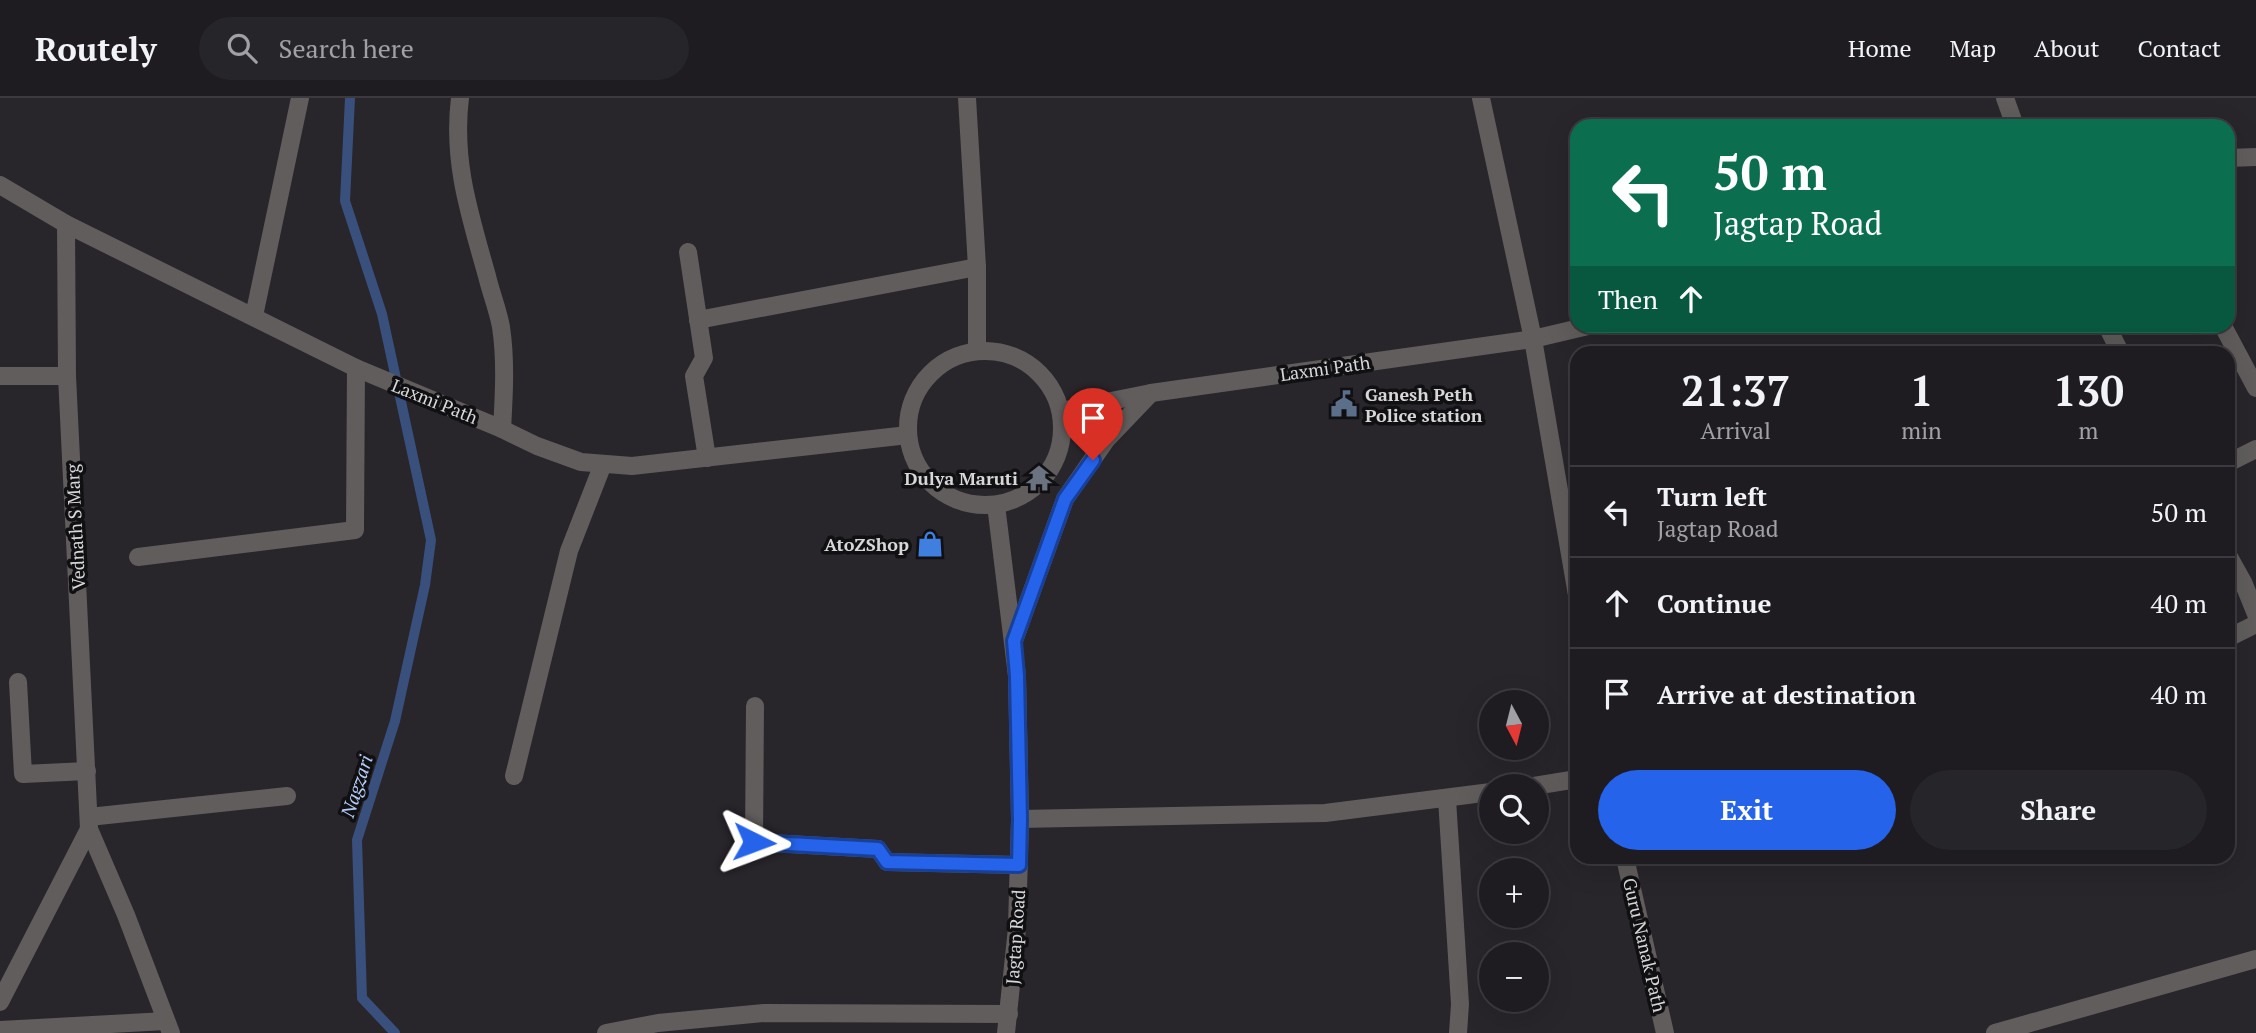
<!DOCTYPE html>
<html lang="en">
<head>
<meta charset="utf-8">
<style>
  :root { --surface:#1e1c20; --page:#262529; --text:#f1f3f6; --muted:#a1a1a5; --line:#3c3a3e; --accent:#2563eb }
  body { margin:0; font-family:"PT Serif",serif; background:var(--page); color:var(--text); height:100vh; display:flex; flex-direction:column; font-size:26px; white-space:nowrap }
  * { box-sizing:border-box; margin:0 }
  p { font-size:23px; color:var(--muted) }
  .icon { flex:none; width:38px; height:38px; fill:none; stroke:currentColor; stroke-width:2; stroke-linecap:round; stroke-linejoin:round }
  .map { position:relative; flex:1; overflow:hidden }
  .side { position:absolute; left:1570px; top:248px; width:665px; height:518px; display:flex; flex-direction:column; background:var(--surface); border-radius:21px; box-shadow:0 7px 28px #0002,0 0 0 2px var(--line) }
  .side>* { flex:none }
  .top-card { position:absolute; left:1570px; top:21px; width:665px; height:214px; border-radius:21px; box-shadow:0 7px 28px #0002,0 0 0 2px var(--line); background:#0b6e4f; color:#fff; overflow:hidden }
  .needle { width:46px; rotate:173deg }
  .tools { position:absolute; left:1479px; top:592px; display:grid; gap:14px }
  .tools a { display:grid; place-items:center; width:70px; height:70px; border-radius:50%; background:var(--surface); box-shadow:0 7px 28px #0002,0 0 0 2px var(--line); font-size:35px }
  .pin { position:absolute; display:grid; place-items:center; width:60px; height:60px; color:#fff; margin:-72px -30px; border-radius:50% 50% 50% 0; rotate:-45deg; box-shadow:0 0 7px #0007 }
  .pin .icon { rotate:45deg }
  .me { position:absolute; width:77px; margin:-38px; rotate:93deg; stroke-linejoin:round; filter:drop-shadow(0 0 5px #0008) }
  .turn { display:flex; align-items:center; gap:24px; height:147px; padding:0 28px; font-size:32px }
  .turn .icon { width:91px; height:91px; stroke-width:2.5 }
  .turn b { display:block; font-size:49px; line-height:60px }
  .then { display:flex; align-items:center; height:66px; padding:0 28px; background:#0003; gap:14px; font-size:26px }
  .eta { display:flex; justify-content:space-evenly; align-items:center; height:119px; text-align:center }
  .eta b { font-size:42px; font-weight:700; line-height:49px }
  .cta { display:flex; gap:14px; margin-top:auto; padding:14px 28px }
  .cta a { flex:1; height:80px; border-radius:42px; background:var(--accent); color:#fff; font-size:28px; font-weight:700; line-height:80px; text-align:center }
  .cta a+a { background:var(--page); color:var(--text) }
  ul { padding:0; list-style:none }
  li { display:flex; align-items:center; gap:21px; height:91px; padding:0 28px; border-top:2px solid var(--line) }
  li div { flex:1 }
  li b { display:block; font-size:26px }
  li em { font-style:normal }
  header { display:flex; align-items:center; gap:42px; box-sizing:border-box; height:98px; padding:0 35px; background:var(--surface); border-bottom:2px solid var(--line) }
  header strong { font-size:33px }
  nav { display:flex; gap:38px; margin-inline-start:auto; font-size:24px }
  .search { width:490px; height:63px; background:var(--page); display:flex; align-items:center; gap:18px; box-sizing:border-box; padding:0 24px; border-radius:38px; color:var(--muted); font-size:26px }
  .map>svg:first-child { display:block }
  .lines { fill:none; stroke-linecap:round; stroke-linejoin:round }
  .stream { stroke:#39507d; stroke-width:10 }
  .minor { stroke:#615d5d; stroke-width:18 }
  .route-casing { stroke:#184099; stroke-width:18 }
  .route { stroke:#2563eb; stroke-width:12 }
  .labels { text-anchor:middle; dominant-baseline:central; stroke-width:7; stroke-linejoin:round; paint-order:stroke }
  .street-label { font-size:18px; fill:#d8d6d9; stroke:#100f11 }
  .poi-label { font-size:18px; font-weight:bold; fill:#d8d6d9; stroke:#100f11; text-anchor:end }
  .water-label { font-size:19px; font-style:italic; fill:#b4cbf7; stroke:#100f11 }
</style>
</head>
<body>
<header>
<strong>Routely</strong>
<div class="search"><svg class="icon" aria-label="search" viewBox="0 0 24 24"><circle cx="10" cy="10" r="6"/><path d="M15 15l6 6"/></svg>Search here</div>
<nav><a>Home</a><a>Map</a><a>About</a><a>Contact</a></nav>
</header>
<div class="map">
<svg width="2256" height="935" viewBox="0 0 2256 935">
  <rect width="100%" height="100%" fill="#28252b"/>
  <g class="lines">
    <polyline class="stream" points="350,0 345,103 382,216 431,442 425,487 395,623 357,742 362,900 395,935"/>
    <g class="minor">
      <path d="M 460,0 C 452,64 470,117 487,178 C 491,195 498,212 501,229 C 506,262 504,297 502,331"/>
      <polyline points="967,0 977,169 977,253"/>
      <polyline points="1481,0 1533,241 1577,497"/>
      <polyline points="2005,0 2015,28"/>
      <polyline points="2228,60 2256,59"/>
      <polyline points="0,87 66,126 356,270 502,331 537,348 581,364 632,368 908,337"/>
      <polyline points="66,126 67,278 89,731 126,817 171,935"/>
      <polyline points="688,154 704,260 694,278 707,360"/>
      <polyline points="254,218 300,0"/>
      <polyline points="698,222 977,169"/>
      <polyline points="2107,228 2121,256"/>
      <polyline points="2223,228 2256,290"/>
      <circle cx="985" cy="330" r="77"/>
      <polyline points="0,278 67,278"/>
      <polyline points="1061,313 1151,295 1533,241 1588,228"/>
      <polyline points="2228,365 2256,351"/>
      <polyline points="996,407 1017,578 1020,721 1017,830 1006,935"/>
      <polyline points="2228,457 2243,484 2256,516"/>
      <polyline points="138,459 355,432 356,270"/>
      <polyline points="1015,540 1065,401 1106,342 1151,295"/>
      <polyline points="2228,540 2256,526"/>
      <polyline points="18,584 23,676 87,673"/>
      <polyline points="755,608 754,744 878,751 887,764 1019,767"/>
      <polyline points="514,678 569,453 603,366"/>
      <polyline points="1534,688 1577,681"/>
      <polyline points="1447,701 1460,906 1458,935"/>
      <polyline points="89,719 287,698"/>
      <polyline points="1020,721 1325,715 1491,694"/>
      <polyline points="1625,760 1665,935"/>
      <polyline points="0,904 89,731"/>
      <polyline points="0,932 166,923"/>
      <polyline points="606,935 658,925 764,915 1009,916"/>
      <polyline points="1995,935 2256,861"/>
    </g>
  </g>
  <g class="lines">
    <g class="route-casing">
      <polyline id="route" points="754,744 878,751 887,764 1019,767 1020,721 1017,578 1014,543 1065,401 1093,362"/>
    </g>
    <use href="#route" class="route"/>
  </g>
  <defs>
    <g id="civic-bare" transform="scale(2.1)"><path d="M-.6-6.5H3V-4.5H.6V-3L4-1V1h2V6H-6V1h2V-1L-.6-3ZM-1.2 2.5V6h2.4V2.5Z" fill="#5c6f8a" stroke="#100f11" stroke-width="2.5" paint-order="stroke"/></g>
    <g id="temple-bare" transform="scale(2.1)"><path d="M0-6L5-2H3V0L6.5 2.5H4V6H1.5V3h-3V6H-4V2.5H-6.5L-3 0V-2H-5Z" fill="#6b7280" stroke="#100f11" stroke-width="2.5" paint-order="stroke"/></g>
    <g id="shop-bare" transform="scale(2.1)"><path d="M-5-2.5h2.3a2.7 3.5 0 0 1 5.4 0H5L5.5 6h-11ZM-1.5-2.5h3a1.5 2.3 0 0 0-3 0Z" fill="#3f7fe0" stroke="#100f11" stroke-width="2.5" paint-order="stroke"/></g>
  </defs>
  <g fill-rule="evenodd">
    <use href="#civic-bare" x="1344" y="306"/>
    <use href="#temple-bare" x="1039" y="380"/>
    <use href="#shop-bare" x="930" y="446"/>
  </g>
  <g class="labels">
    <g class="street-label">
      <text transform="translate(1325 270) rotate(-8)">Laxmi Path</text>
      <text transform="translate(435 303) rotate(22)">Laxmi Path</text>
      <text transform="translate(75 429) rotate(-93)">Vednath S Marg</text>
      <text transform="translate(1015 839) rotate(-86)">Jagtap Road</text>
      <text transform="translate(1645 847) rotate(77)">Guru Nanak Path</text>
    </g>
    <g class="poi-label">
      <text x="1365" y="296" text-anchor="start">Ganesh Peth<tspan x="1365" dy="21">Police station</tspan></text>
      <text x="1018" y="380">Dulya Maruti</text>
      <text x="909" y="446">AtoZShop</text>
    </g>
    <g class="water-label">
      <text transform="translate(356 688) rotate(-72)">Nagzari</text>
    </g>
  </g>
</svg>
<div class="tools">
<a><svg class="needle" viewBox="-14 -14 28 28"><path d="M0-13l5 13h-10z" fill="#e53935"/><path d="M0 13l5-13h-10z" fill="#a1a1a5"/></svg></a>
<a><svg class="icon" aria-label="search" viewBox="0 0 24 24"><circle cx="10" cy="10" r="6"/><path d="M15 15l6 6"/></svg></a>
<a>+</a>
<a>−</a>
</div>
<div class="pin" style="left:1093px;top:362px;background:#d93025"><svg class="icon" aria-label="arrive" viewBox="0 0 24 24"><path d="M6 21V4h12l-3 4 3 4H6"/></svg></div>
<svg class="me" style="left:754px;top:744px" viewBox="-20 -20 40 40"><path d="M0-17L14 15 0 8-14 15z" fill="#2563eb" stroke="#fff" stroke-width="4"/></svg>
<div class="top-card">
<div class="turn"><svg class="icon" aria-label="left" viewBox="0 0 24 24"><path d="M17 20v-9H6M10 6l-5 5 5 5"/></svg><div><b>50 m</b>Jagtap Road</div></div>
<div class="then">Then<svg class="icon" aria-label="ahead" viewBox="0 0 24 24"><path d="M12 20V5M6 11l6-6 6 6"/></svg></div>
</div>
<section class="side">
<div class="eta">
<div><b>21:37</b><p>Arrival</p></div>
<div><b>1</b><p>min</p></div>
<div><b>130</b><p>m</p></div>
</div>
<ul>
<li><svg class="icon" aria-label="left" viewBox="0 0 24 24"><path d="M17 20v-9H6M10 6l-5 5 5 5"/></svg><div><b>Turn left</b><p>Jagtap Road</p></div><em>50 m</em></li>
<li><svg class="icon" aria-label="ahead" viewBox="0 0 24 24"><path d="M12 20V5M6 11l6-6 6 6"/></svg><div><b>Continue</b></div><em>40 m</em></li>
<li><svg class="icon" aria-label="arrive" viewBox="0 0 24 24"><path d="M6 21V4h12l-3 4 3 4H6"/></svg><div><b>Arrive at destination</b></div><em>40 m</em></li>
</ul>
<div class="cta"><a>Exit</a><a>Share</a></div>
</section>
</div>
</body>
</html>
